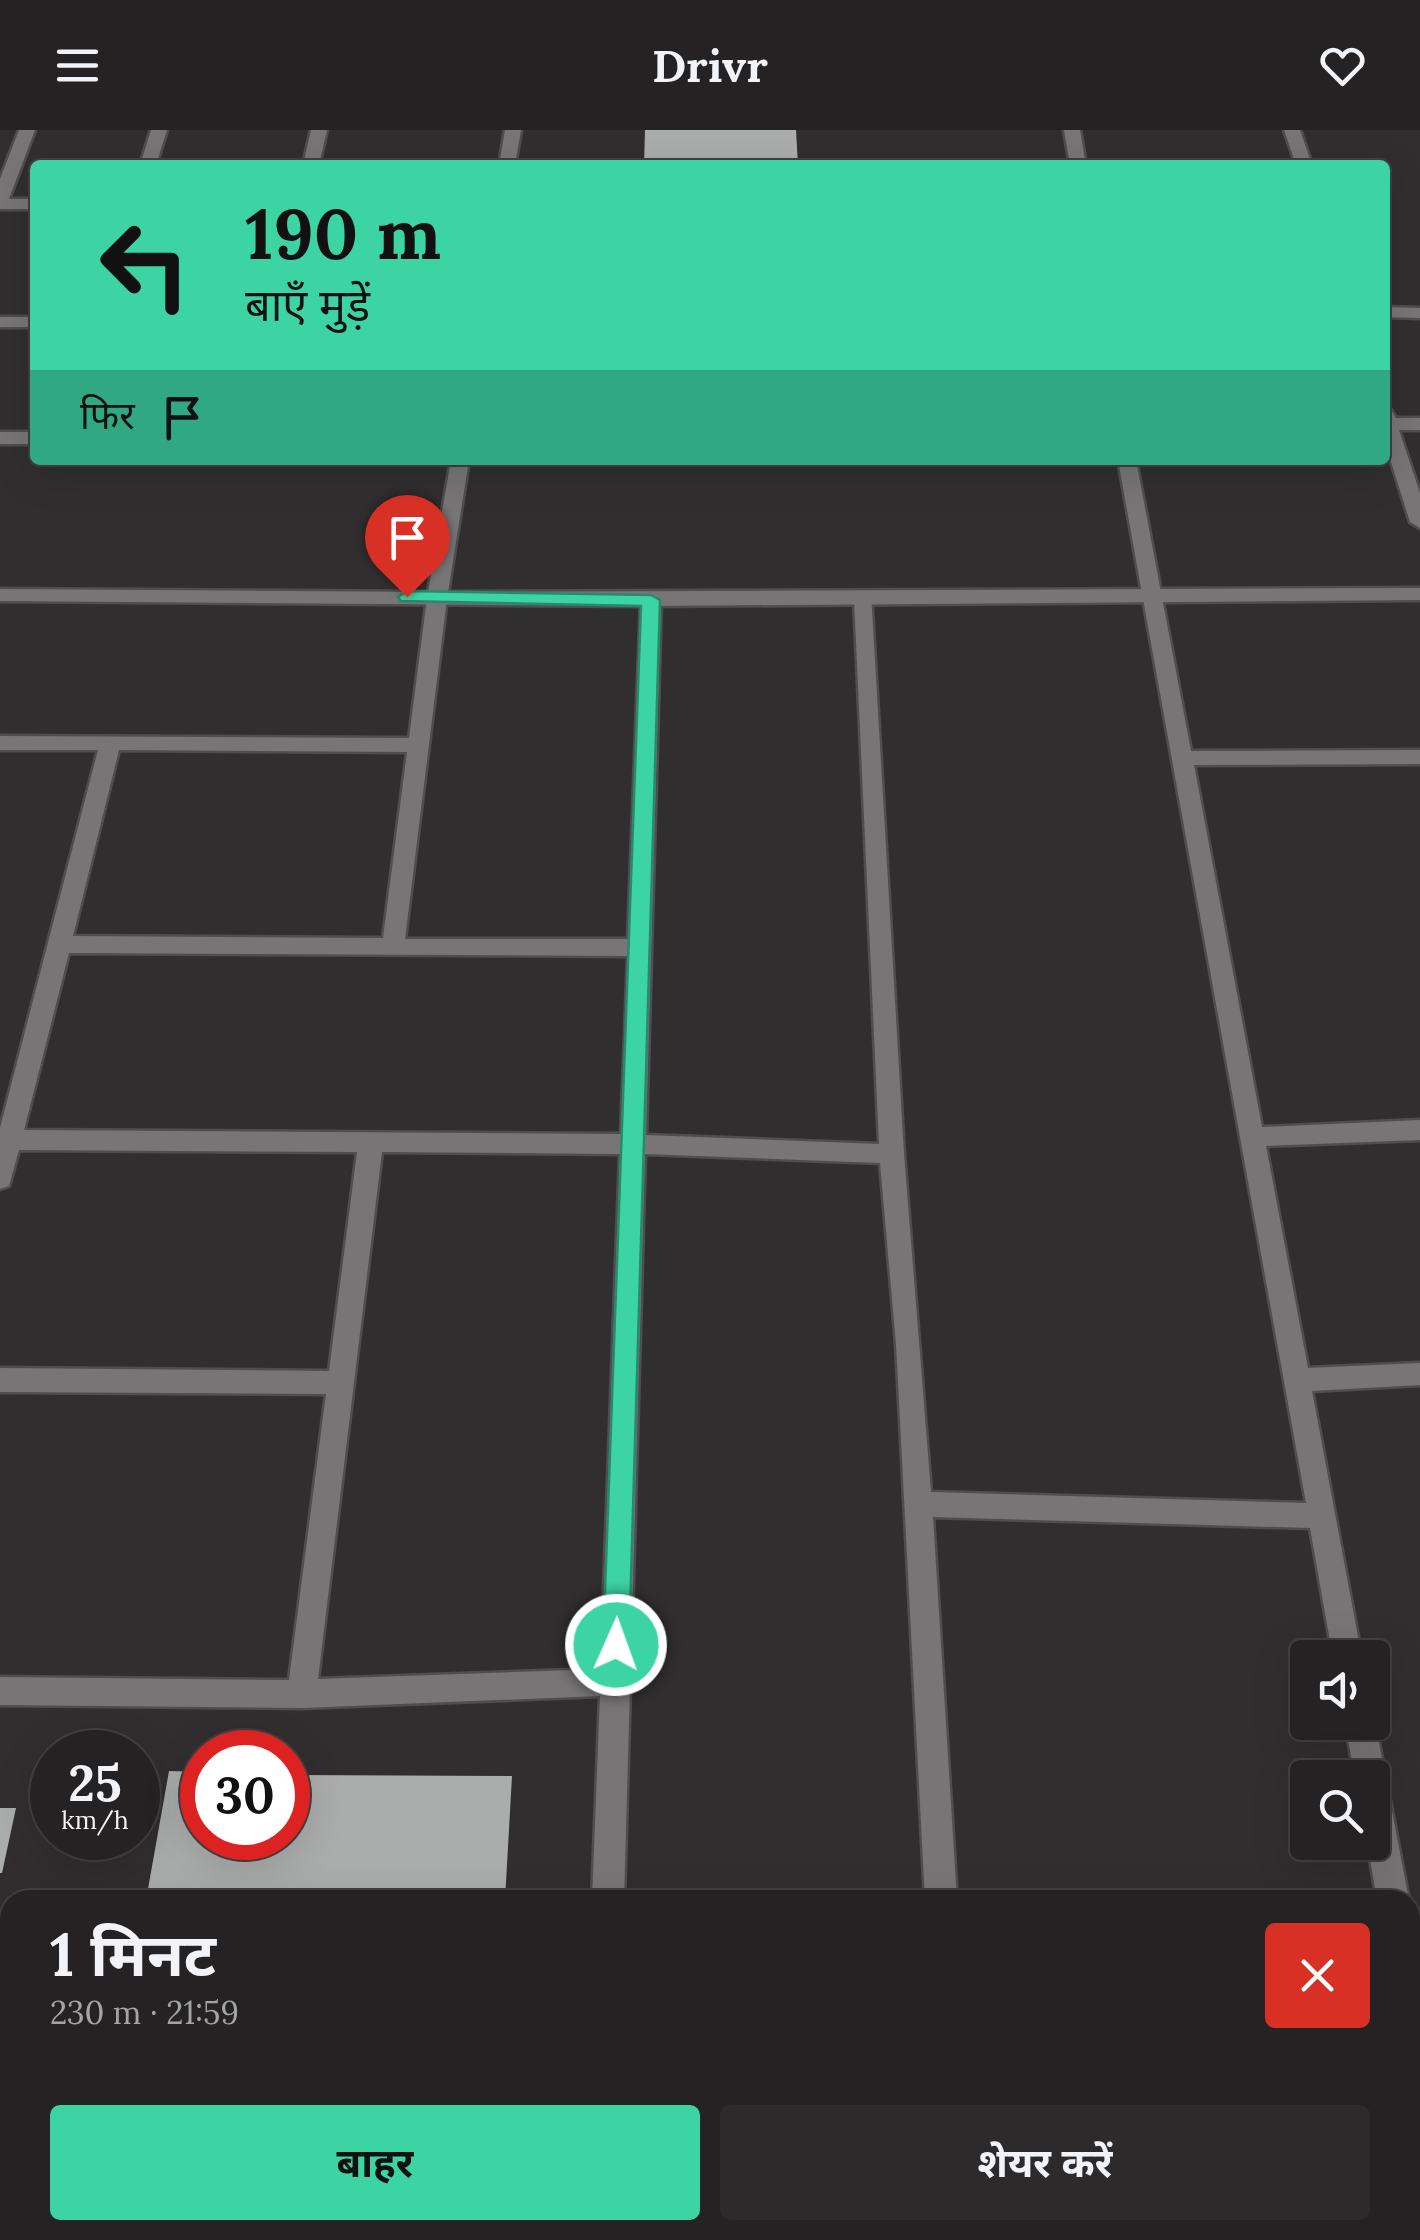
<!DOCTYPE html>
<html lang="hi">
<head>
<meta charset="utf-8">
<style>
  :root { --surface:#252223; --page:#2d2a2b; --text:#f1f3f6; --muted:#a3a4a6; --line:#423f41; --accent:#3dd4a3 }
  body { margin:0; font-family:Lora,"Noto Sans Devanagari",serif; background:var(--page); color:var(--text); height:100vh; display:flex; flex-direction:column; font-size:38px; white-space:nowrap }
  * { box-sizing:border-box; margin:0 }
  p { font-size:32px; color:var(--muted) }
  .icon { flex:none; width:55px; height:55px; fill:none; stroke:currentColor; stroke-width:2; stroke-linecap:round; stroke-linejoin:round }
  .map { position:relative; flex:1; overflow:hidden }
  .panel { position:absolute; left:0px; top:1760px; width:1420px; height:350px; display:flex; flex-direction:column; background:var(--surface); border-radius:30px 30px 0 0; box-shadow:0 10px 40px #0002,0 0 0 2px var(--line) }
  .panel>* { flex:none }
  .banner { position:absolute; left:30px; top:30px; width:1360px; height:305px; border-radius:10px; box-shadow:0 10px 40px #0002,0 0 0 2px var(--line); background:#3dd4a3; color:#111; overflow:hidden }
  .tools { position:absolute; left:1290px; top:1510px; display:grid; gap:20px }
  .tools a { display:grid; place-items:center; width:100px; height:100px; border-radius:10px; background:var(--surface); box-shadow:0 10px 40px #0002,0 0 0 2px var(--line); font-size:50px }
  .speed { position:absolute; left:30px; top:1600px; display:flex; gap:20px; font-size:50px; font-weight:700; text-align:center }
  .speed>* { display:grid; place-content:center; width:130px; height:130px; border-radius:50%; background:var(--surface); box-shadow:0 10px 40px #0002,0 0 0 2px var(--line); line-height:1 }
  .speed small { font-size:25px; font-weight:400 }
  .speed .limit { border:15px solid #d22; background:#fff; color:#111 }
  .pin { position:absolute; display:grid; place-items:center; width:85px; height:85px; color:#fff; margin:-102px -42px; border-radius:50% 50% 50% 0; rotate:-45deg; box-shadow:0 0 10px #0007 }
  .pin .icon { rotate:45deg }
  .me { position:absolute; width:110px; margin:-55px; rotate:2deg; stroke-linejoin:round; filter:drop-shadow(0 0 8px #0008) }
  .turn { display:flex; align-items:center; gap:35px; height:210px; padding:0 50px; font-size:45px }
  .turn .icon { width:130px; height:130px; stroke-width:2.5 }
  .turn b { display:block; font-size:70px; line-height:85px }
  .then { display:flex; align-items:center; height:95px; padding:0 50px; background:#0003; gap:20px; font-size:38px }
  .round { display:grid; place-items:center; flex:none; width:105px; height:105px; border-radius:10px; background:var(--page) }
  .summary { display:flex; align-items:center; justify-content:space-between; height:170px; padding:0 50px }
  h1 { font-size:60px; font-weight:700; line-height:75px }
  .button { display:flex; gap:20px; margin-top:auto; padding:20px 50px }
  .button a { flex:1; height:115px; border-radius:10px; background:var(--accent); color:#111; font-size:40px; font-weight:700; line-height:115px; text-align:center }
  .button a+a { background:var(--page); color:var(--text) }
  header { display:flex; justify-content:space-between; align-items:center; height:130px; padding:0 50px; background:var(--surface); font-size:45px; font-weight:700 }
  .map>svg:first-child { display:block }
  .building { fill:#aaadac }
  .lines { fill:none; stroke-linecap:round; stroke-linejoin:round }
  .minor-casing { stroke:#504d4e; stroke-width:5 }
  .tertiary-casing { stroke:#504d4e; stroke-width:5 }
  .minor { fill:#787576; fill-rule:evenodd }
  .tertiary { fill:#787576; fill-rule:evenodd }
  .route { fill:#3dd4a3; stroke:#288a6a; stroke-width:2.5 }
</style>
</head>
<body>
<header><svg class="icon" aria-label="menu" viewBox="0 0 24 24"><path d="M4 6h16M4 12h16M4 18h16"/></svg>Drivr<svg class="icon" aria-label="heart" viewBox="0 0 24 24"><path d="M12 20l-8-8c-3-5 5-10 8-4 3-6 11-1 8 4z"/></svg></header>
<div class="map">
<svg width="1420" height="2110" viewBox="0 0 1420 2110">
  <rect width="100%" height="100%" fill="#312e2f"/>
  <g class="building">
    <polygon points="645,0 796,0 798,35 644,35"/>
    <polygon points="169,1641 202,1642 202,1708 288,1708 288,1645 512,1646 505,1770 146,1770"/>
    <polygon points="0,1678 16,1678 2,1743 0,1743"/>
  </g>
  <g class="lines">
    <g class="minor-casing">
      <g id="minor">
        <polygon points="19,0 35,0 9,69 35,69 35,79 0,79 0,49"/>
        <polygon points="151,0 167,0 156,35 140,35"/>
        <polygon points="311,0 327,0 319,35 303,35"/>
        <polygon points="1064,0 1080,0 1086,35 1070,35"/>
        <polygon points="1284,0 1300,0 1312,35 1296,35"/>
        <polygon points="1385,177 1420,178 1420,188 1385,187"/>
        <rect x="0" y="187" width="35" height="10"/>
        <polygon points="1385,279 1391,280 1396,288 1420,288 1420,300 1399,300 1420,363 1420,398 1410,392 1385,313"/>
        <rect x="0" y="302" width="35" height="12"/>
        <path d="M 1118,330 L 1136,330 L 1191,621 L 1420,620 L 1420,634 L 1194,635 L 1262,997 L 1420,990 L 1420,1010 L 1266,1016 L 1308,1238 L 1420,1233 L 1420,1255 L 1312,1261 L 1362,1528 L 1333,1528 L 1310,1398 L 933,1387 L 957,1770 L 925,1770 L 896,1214 L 880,1033 L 645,1024 L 624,1770 L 592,1770 L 600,1566 L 302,1578 L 0,1575 L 0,1547 L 289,1550 L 326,1264 L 0,1262 L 0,1238 L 329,1241 L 357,1022 L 19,1020 L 9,1056 L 0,1059 L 0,998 L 98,620 L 0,620 L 0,606 L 409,608 L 427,468 L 437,462 L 447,468 L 405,809 L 628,809 L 641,470 L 644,465 L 658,465 L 661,470 L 646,1005 L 879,1014 L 854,468 L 864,462 L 871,463 L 904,1024 L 931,1362 L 1306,1373 ZM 119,620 L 407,622 L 383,808 L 73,806 ZM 69,823 L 628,826 L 621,1004 L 24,1000 ZM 382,1022 L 620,1024 L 601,1539 L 318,1549 Z"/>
        <polygon points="1372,1587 1375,1592 1409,1770 1377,1770 1367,1712 1372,1712 1372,1648 1355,1648 1345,1592 1372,1592"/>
        <polygon points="1410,1842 1420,1846 1420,1927 1410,1923"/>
        <rect x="0" y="1870" width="10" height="32"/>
        <polygon points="239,2100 273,2100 271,2110 237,2110"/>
        <rect x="580" y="2100" width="34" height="10"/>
        <polygon points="944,2100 978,2100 979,2110 945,2110"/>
      </g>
    </g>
    <g class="tertiary-casing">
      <g id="tertiary">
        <polygon points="505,0 521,0 515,35 499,35"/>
        <polygon points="451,330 469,330 448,462 1420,458 1420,470 651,476 0,471 0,459 428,462"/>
      </g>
    </g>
    <use href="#minor" class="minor"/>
    <use href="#tertiary" class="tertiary"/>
  </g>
  <polygon class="route" points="407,461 651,465 660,470 629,1515 626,1524 616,1527 607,1524 603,1515 641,476 401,471 398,467"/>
</svg>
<div class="tools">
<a><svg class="icon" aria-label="sound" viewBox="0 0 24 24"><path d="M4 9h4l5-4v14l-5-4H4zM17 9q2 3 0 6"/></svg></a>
<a><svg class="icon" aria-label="search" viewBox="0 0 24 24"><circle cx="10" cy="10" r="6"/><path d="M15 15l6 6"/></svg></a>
</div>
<div class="speed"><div>25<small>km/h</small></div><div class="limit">30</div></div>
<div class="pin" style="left:407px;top:467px;background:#d93025"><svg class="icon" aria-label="arrive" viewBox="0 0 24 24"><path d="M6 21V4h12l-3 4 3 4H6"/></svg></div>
<svg class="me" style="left:616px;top:1515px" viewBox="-20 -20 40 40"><circle r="17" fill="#3dd4a3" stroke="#fff" stroke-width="3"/><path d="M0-11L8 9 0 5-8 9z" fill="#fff"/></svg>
<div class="banner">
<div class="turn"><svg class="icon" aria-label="left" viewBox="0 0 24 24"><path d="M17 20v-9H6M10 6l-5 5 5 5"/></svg><div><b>190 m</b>बाएँ मुड़ें</div></div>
<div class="then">फिर<svg class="icon" aria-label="arrive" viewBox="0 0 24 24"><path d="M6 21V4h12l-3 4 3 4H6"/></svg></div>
</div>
<section class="panel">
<div class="summary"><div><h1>1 मिनट</h1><p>230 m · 21:59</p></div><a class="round" style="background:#d93025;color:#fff"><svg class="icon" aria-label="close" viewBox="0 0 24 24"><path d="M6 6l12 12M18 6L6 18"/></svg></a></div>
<div class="button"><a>बाहर</a><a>शेयर करें</a></div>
</section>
</div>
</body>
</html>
